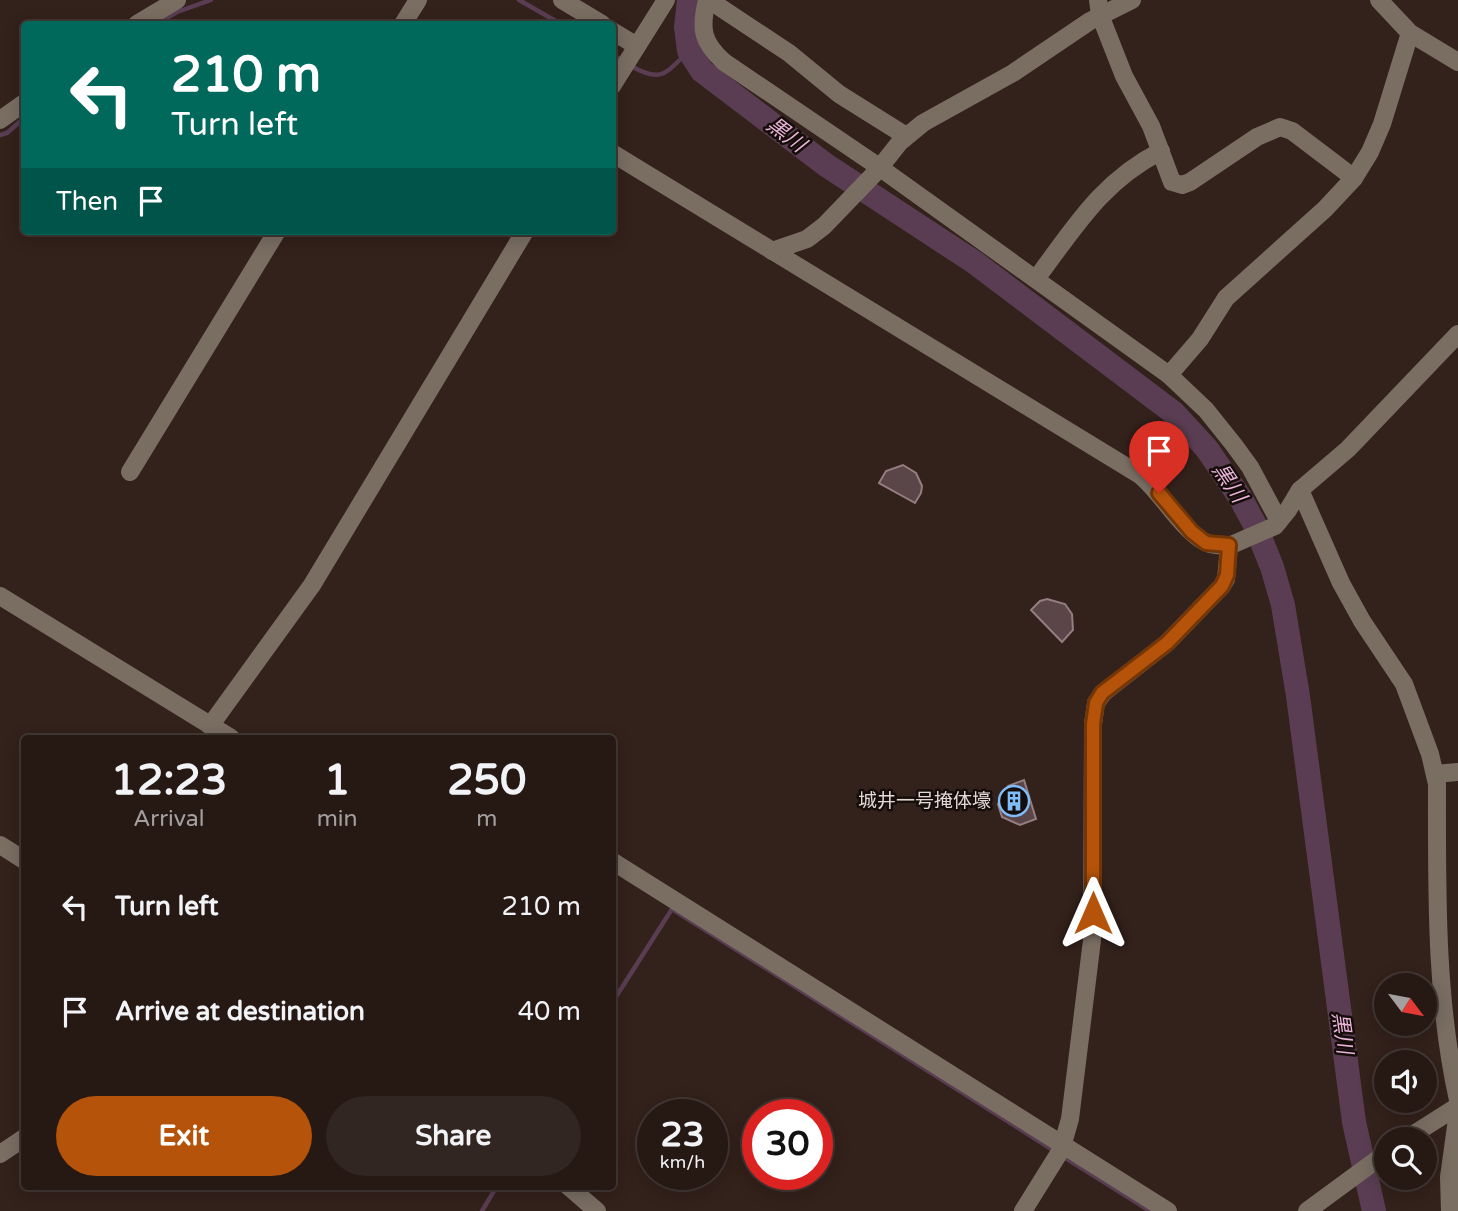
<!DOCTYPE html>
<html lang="en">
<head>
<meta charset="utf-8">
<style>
  :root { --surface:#261914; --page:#322622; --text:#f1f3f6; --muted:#a4a0a0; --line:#423834; --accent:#b45309 }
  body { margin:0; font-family:"Varela Round","Noto Sans JP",sans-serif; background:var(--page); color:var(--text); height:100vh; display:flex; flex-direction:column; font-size:26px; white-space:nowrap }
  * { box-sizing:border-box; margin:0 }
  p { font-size:23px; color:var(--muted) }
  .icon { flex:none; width:38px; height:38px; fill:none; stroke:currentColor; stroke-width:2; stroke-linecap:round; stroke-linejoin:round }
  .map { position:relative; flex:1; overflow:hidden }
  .side { position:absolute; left:21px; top:735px; width:595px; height:455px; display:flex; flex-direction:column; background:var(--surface); border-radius:7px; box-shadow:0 4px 18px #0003,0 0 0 2px var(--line) }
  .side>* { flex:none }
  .top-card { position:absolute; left:21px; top:21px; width:595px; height:214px; border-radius:7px; box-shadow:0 4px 18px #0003,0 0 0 2px var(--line); background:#00695c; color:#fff; overflow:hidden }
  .needle { width:46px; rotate:122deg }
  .buttons { position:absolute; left:1374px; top:973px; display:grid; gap:14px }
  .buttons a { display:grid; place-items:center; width:63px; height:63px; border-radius:50%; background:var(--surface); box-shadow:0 4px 18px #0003,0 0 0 2px var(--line); font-size:35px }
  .speed { position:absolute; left:637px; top:1099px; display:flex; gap:14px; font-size:35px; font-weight:700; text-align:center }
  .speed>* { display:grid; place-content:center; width:91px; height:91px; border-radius:50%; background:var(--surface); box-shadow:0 4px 18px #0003,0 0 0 2px var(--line); line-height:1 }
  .speed small { font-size:18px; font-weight:400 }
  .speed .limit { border:10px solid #d22; background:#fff; color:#111 }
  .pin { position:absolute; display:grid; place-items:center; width:60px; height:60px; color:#fff; margin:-72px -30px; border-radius:50% 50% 50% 0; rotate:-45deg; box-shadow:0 0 7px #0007 }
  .pin .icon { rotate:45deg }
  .me { position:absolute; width:77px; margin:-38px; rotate:0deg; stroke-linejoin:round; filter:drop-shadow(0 0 5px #0008) }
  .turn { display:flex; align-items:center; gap:24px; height:147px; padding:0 35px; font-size:32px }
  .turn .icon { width:91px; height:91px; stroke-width:2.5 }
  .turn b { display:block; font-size:49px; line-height:60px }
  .then { display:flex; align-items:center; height:66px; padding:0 35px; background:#0003; gap:14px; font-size:26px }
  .eta { display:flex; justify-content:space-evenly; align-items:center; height:119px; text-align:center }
  .eta b { font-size:42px; font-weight:700; line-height:49px }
  .button { display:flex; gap:14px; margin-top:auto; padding:14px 35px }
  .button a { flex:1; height:80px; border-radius:42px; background:var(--accent); color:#fff; font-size:28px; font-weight:700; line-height:80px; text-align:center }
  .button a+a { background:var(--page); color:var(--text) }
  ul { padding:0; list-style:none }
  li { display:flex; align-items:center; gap:21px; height:105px; padding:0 35px }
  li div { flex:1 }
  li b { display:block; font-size:26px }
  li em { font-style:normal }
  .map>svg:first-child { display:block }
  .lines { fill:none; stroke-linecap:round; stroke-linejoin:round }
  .stream { stroke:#5a3d52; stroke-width:4.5 }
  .river { stroke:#5a3d52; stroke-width:24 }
  .building { fill:#5a4548; stroke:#957d81; stroke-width:2 }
  .minor { stroke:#7a6e63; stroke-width:18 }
  .route-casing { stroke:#753606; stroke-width:18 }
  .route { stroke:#b45309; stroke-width:12 }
  .labels { text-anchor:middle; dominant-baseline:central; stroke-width:5; stroke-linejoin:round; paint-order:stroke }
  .poi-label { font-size:19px; fill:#e4d8d4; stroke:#150d0a; text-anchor:end }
  .water-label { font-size:21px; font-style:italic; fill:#ebb4db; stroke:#150d0a }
</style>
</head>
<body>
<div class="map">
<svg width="1458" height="1211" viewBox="0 0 1458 1211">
  <rect width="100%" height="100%" fill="#33211b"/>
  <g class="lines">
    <g class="stream">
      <polyline points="519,0 561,24"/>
      <polyline points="156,24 177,12 211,0"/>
      <polyline points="612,55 624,61"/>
      <path d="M 631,66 C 663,84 666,72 689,51"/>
      <polyline points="0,135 7,133 24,118"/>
      <polyline points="612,1003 672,909 1056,1152"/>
      <polyline points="1064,1157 1150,1211"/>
      <polyline points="482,1211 497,1186"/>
    </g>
    <polyline class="river" points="689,0 686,27 689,51 702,71 826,165 974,262 1174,413 1207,449 1241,499 1255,525 1272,567 1283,605 1298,696 1354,1122 1374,1211"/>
  </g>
  <g class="building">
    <polygon points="903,465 916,473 922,486 921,493 915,503 879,483 886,471"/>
    <polygon points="1047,599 1065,604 1072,614 1073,630 1062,642 1031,610 1040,601"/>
    <polygon points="1024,780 1036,819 1020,825 1002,817 998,804 1008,786"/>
  </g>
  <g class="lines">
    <g class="minor">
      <polyline points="562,0 602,24"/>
      <path d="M 707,0 C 700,29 702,42 724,62 L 879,167 L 1169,375 L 1206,410 L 1234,445 L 1250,467 L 1279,521"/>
      <polyline points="709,0 789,53 839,94 906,136"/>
      <polyline points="1098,0 1100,15 1124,76 1151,126 1172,182 1182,185 1190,182 1257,137 1280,127 1292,131 1354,178"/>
      <polyline points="1379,0 1410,33 1458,62"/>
      <polyline points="137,24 177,0"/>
      <polyline points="403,24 418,0"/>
      <polyline points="612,31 637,46"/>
      <polyline points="612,86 666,0"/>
      <polyline points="0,120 24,103"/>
      <path d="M 612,153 L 1140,475 C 1162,493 1183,532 1207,543 C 1213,546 1222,545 1229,546"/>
      <polyline points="772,251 807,239 824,226 877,171 900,142 923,123 1013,73 1090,21 1132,0"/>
      <path d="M 1036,279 C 1075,227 1101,182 1161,151"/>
      <polyline points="1169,375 1200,339 1226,298 1325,209 1354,178 1370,152 1382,124 1410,33"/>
      <polyline points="130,472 277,231"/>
      <path d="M 1300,490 L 1341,583 L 1362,621 L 1404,684 L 1430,754 L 1437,784 C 1437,889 1435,997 1458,1100"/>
      <polyline points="0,596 231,738"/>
      <polyline points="210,726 312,585 525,231"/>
      <polyline points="1435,774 1458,772"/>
      <polyline points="0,845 24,860"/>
      <polyline points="612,861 1168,1211"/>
      <polyline points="1406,1139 1458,1106"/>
      <polyline points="0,1154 24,1138"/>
      <polyline points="568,1186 597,1211"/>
      <polyline points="1023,1211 1061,1150 1070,1119 1092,940 1093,724 1096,703 1103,693 1167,643 1222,586 1226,579 1229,546 1275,526 1288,510 1300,490 1348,449 1458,334"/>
      <polyline points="1307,1211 1386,1153"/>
      <polyline points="1450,1211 1449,1177 1458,1112"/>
    </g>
  </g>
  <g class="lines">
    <g class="route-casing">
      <polyline id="route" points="1093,913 1093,724 1096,703 1102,693 1167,643 1222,586 1227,575 1229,545 1206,543 1192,532 1159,493"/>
    </g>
    <use href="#route" class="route"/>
  </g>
  <defs>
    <g id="building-ring" transform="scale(1.575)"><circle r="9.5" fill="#150d0a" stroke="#7fbdfa" stroke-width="1.5"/><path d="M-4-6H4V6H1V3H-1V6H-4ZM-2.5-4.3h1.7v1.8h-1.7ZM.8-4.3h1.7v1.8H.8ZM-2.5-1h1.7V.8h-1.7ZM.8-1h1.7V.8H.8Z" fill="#7fbdfa"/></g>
  </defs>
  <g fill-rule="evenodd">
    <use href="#building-ring" x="1014" y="801"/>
  </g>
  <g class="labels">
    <g class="poi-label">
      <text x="991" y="801">城井一号掩体壕</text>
    </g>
    <g class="water-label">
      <text transform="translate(786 135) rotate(37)">黒川</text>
      <text transform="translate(1229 483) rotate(56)">黒川</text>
      <text transform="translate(1342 1033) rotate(82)">黒川</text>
    </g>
  </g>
</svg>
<div class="buttons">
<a><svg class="needle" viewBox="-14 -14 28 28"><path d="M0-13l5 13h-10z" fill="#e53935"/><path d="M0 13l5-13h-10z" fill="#a4a0a0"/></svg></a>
<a><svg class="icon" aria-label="sound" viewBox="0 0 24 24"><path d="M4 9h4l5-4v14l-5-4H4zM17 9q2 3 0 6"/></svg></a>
<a><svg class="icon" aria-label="search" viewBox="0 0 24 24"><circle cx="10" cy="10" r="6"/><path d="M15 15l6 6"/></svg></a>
</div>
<div class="speed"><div>23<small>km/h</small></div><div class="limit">30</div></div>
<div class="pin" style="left:1159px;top:493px;background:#d93025"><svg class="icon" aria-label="arrive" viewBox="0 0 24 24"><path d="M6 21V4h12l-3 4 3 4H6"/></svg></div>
<svg class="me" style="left:1093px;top:913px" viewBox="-20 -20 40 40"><path d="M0-17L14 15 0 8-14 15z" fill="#b45309" stroke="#fff" stroke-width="4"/></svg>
<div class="top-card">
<div class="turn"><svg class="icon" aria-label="left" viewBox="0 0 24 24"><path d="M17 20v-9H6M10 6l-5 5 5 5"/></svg><div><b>210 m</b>Turn left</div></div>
<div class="then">Then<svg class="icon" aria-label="arrive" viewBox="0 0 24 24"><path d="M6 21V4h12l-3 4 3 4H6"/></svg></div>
</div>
<section class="side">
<div class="eta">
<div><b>12:23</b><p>Arrival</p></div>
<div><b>1</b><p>min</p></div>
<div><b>250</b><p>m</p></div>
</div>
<ul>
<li><svg class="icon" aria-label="left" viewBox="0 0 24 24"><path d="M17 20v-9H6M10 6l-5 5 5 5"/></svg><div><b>Turn left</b></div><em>210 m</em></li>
<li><svg class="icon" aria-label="arrive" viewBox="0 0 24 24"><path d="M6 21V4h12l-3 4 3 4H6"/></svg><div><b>Arrive at destination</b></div><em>40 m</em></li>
</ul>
<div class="button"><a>Exit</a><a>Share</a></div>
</section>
</div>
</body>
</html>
